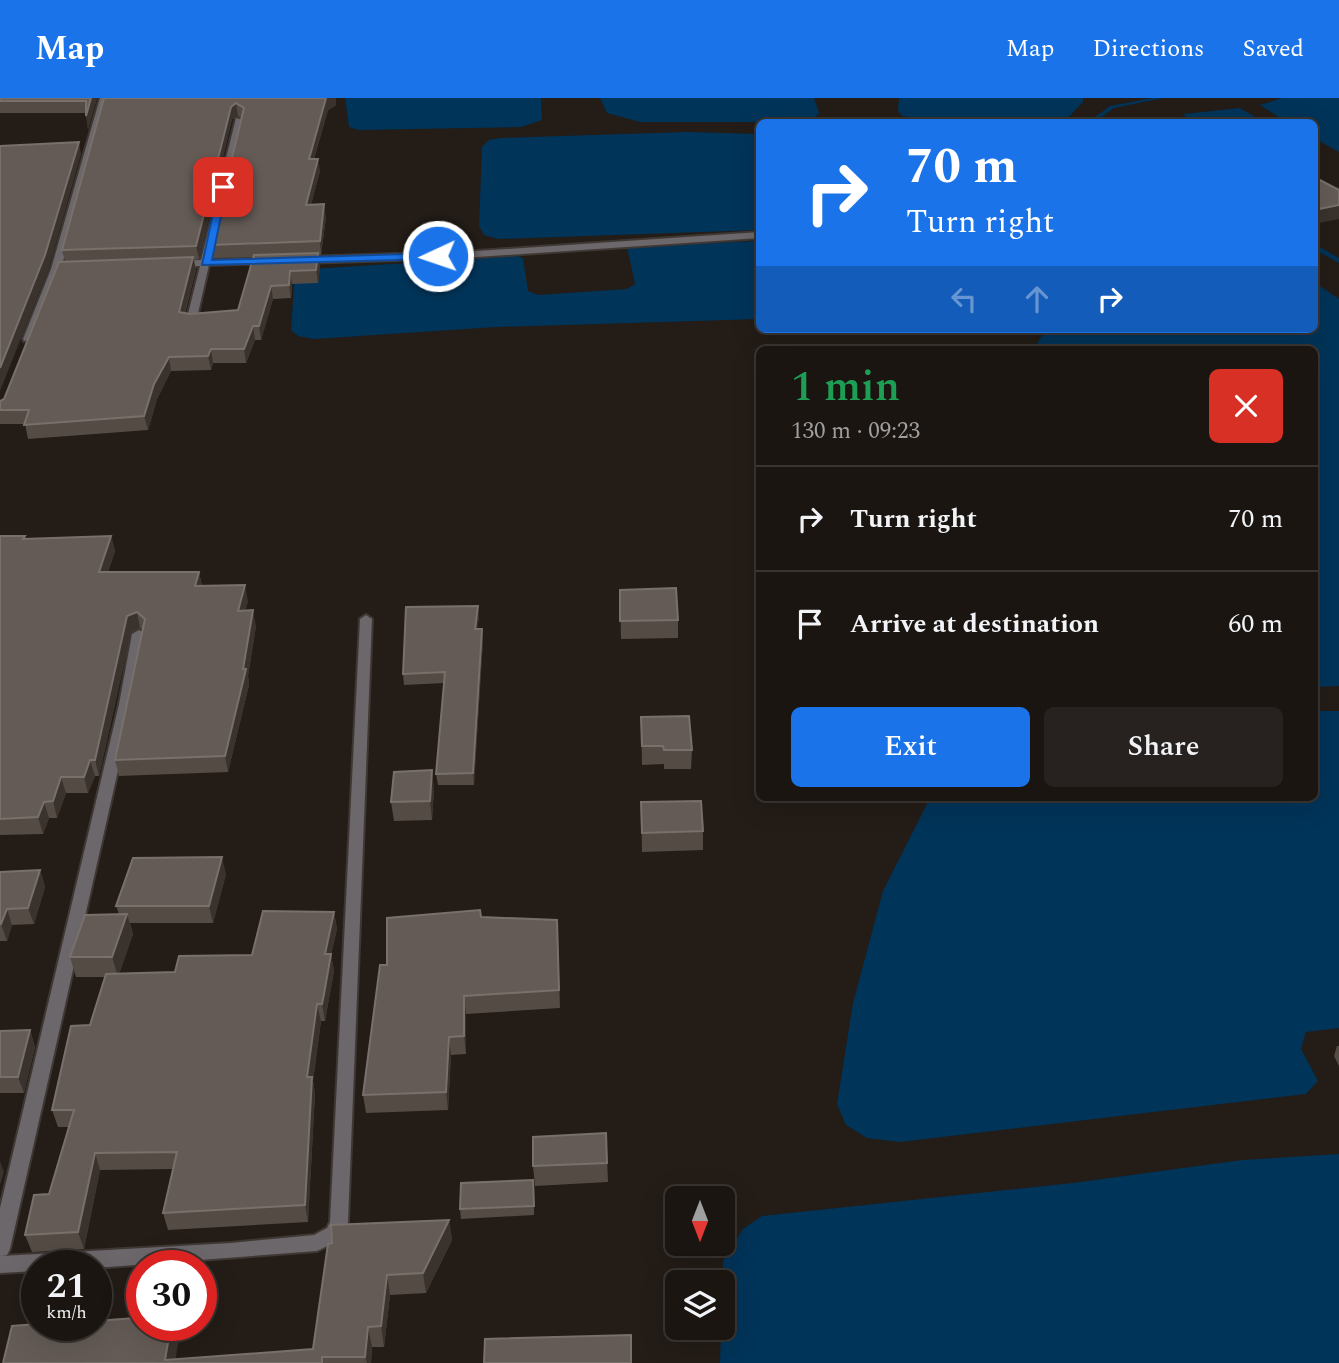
<!DOCTYPE html>
<html lang="en">
<head>
<meta charset="utf-8">
<style>
  :root { --surface:#1a1511; --page:#27221f; --text:#f1f3f6; --muted:#9f9f9f; --line:#383431; --accent:#1a73e8 }
  body { margin:0; font-family:Spectral,serif; background:var(--page); color:var(--text); height:100vh; display:flex; flex-direction:column; font-size:26px; white-space:nowrap }
  * { box-sizing:border-box; margin:0 }
  p { font-size:23px; color:var(--muted) }
  .icon { flex:none; width:38px; height:38px; fill:none; stroke:currentColor; stroke-width:2; stroke-linecap:round; stroke-linejoin:round }
  .map { position:relative; flex:1; overflow:hidden }
  .side { position:absolute; left:756px; top:248px; width:562px; height:455px; display:flex; flex-direction:column; background:var(--surface); border-radius:10px; box-shadow:0 7px 28px #0002,0 0 0 2px var(--line) }
  .side>* { flex:none }
  .top-card { position:absolute; left:756px; top:21px; width:562px; height:214px; border-radius:10px; box-shadow:0 7px 28px #0002,0 0 0 2px var(--line); background:#1a73e8; color:#fff; overflow:hidden }
  .needle { width:46px; rotate:180deg }
  .controls { position:absolute; left:665px; top:1088px; display:grid; gap:14px }
  .controls a { display:grid; place-items:center; width:70px; height:70px; border-radius:10px; background:var(--surface); box-shadow:0 7px 28px #0002,0 0 0 2px var(--line); font-size:35px }
  .speed { position:absolute; left:21px; top:1152px; display:flex; gap:14px; font-size:35px; font-weight:700; text-align:center }
  .speed>* { display:grid; place-content:center; width:91px; height:91px; border-radius:50%; background:var(--surface); box-shadow:0 7px 28px #0002,0 0 0 2px var(--line); line-height:1 }
  .speed small { font-size:18px; font-weight:400 }
  .speed .limit { border:10px solid #d22; background:#fff; color:#111 }
  .pin { position:absolute; display:grid; place-items:center; width:60px; height:60px; color:#fff; margin:-30px; border-radius:14px; box-shadow:0 4px 10px #0006 }
  .me { position:absolute; width:77px; margin:-38px; rotate:267deg; stroke-linejoin:round; filter:drop-shadow(0 0 5px #0008) }
  .turn { display:flex; align-items:center; gap:24px; height:147px; padding:0 35px; font-size:32px }
  .turn .icon { width:91px; height:91px; stroke-width:2.5 }
  .turn b { display:block; font-size:49px; line-height:60px }
  .lanes { display:flex; align-items:center; height:66px; padding:0 35px; background:#0003; justify-content:center; gap:35px; direction:ltr }
  .lanes .off { opacity:.35 }
  .round { display:grid; place-items:center; flex:none; width:74px; height:74px; border-radius:10px; background:var(--page) }
  .head { display:flex; align-items:center; justify-content:space-between; height:119px; padding:0 35px }
  h1 { font-size:42px; font-weight:600; line-height:52px; color:#1e9e55 }
  .primary-button { display:flex; gap:14px; margin-top:auto; padding:14px 35px }
  .primary-button a { flex:1; height:80px; border-radius:10px; background:var(--accent); color:#fff; font-size:28px; font-weight:600; line-height:80px; text-align:center }
  .primary-button a+a { background:var(--page); color:var(--text) }
  ul { padding:0; list-style:none }
  li { display:flex; align-items:center; gap:21px; height:105px; padding:0 35px; border-top:2px solid var(--line) }
  li div { flex:1 }
  li b { display:block; font-size:26px }
  li em { font-style:normal }
  header { display:flex; align-items:center; gap:42px; box-sizing:border-box; height:98px; padding:0 35px; background:var(--accent); color:#fff }
  header strong { font-size:33px }
  nav { display:flex; gap:38px; margin-inline-start:auto; font-size:24px }
  .map>svg:first-child { display:block }
  .water { fill:#013459 }
  .lines { fill:none; stroke-linecap:round; stroke-linejoin:round }
  .stream { fill:#013459; fill-rule:evenodd }
  .minor-casing { stroke:#3e3733; stroke-width:4 }
  .minor { fill:#6b676a; fill-rule:evenodd }
  .wall { fill:#544b45; fill-rule:evenodd }
  .shaded-wall { fill:#3a322c }
  .building { fill:#645b56; stroke:#78706b; stroke-width:2 }
  .route { fill:#1a73e8; stroke:#114b97; stroke-width:2 }
</style>
</head>
<body>
<header>
<strong>Map</strong>
<nav><a>Map</a><a>Directions</a><a>Saved</a></nav>
</header>
<div class="map">
<svg width="1339" height="1265" viewBox="0 0 1339 1265">
  <rect width="100%" height="100%" fill="#231c17"/>
  <g class="water">
    <polygon points="345,0 541,0 542,22 521,29 359,32 349,29"/>
    <polygon points="600,0 814,0 819,15 815,20 798,24 640,24 607,15"/>
    <polygon points="899,0 1083,0 1083,4 1064,24 947,24 902,18 898,13"/>
    <polygon points="1282,0 1339,0 1339,54 1314,40 1314,24 1286,24 1260,7"/>
    <polygon points="1240,10 1264,24 1191,24 1183,16"/>
    <polygon points="687,34 759,36 759,132 498,141 484,137 479,128 482,49 489,42 501,40"/>
    <polygon points="759,143 759,221 496,229 314,241 298,238 291,232 295,172 516,158 523,160 528,193 538,197 627,191 635,186 627,149"/>
    <polygon points="1314,184 1339,201 1339,588 1314,589 1314,252 1034,252 1045,231 1314,231"/>
    <polygon points="1314,613 1339,613 1339,930 1306,934 1301,951 1318,983 1306,996 900,1044 867,1040 846,1027 837,1006 853,905 883,793 930,700 1314,700"/>
    <polygon points="1339,1056 1339,1265 720,1265 723,1163 743,1131 762,1118 1073,1085 1242,1062"/>
  </g>
  <g class="lines">
    <g class="stream">
      <polygon points="1152,0 1163,0 1114,10 1094,24 1088,24 1110,8"/>
      <polygon points="1314,146 1339,160 1339,165 1314,151"/>
    </g>
    <g class="minor-casing">
      <g id="minor">
        <polygon points="100,0 108,0 61,171 33,241 24,243 23,241 51,171"/>
        <polygon points="236,20 243,22 210,162 271,159 276,162 271,165 209,167 196,224 191,227 186,224 200,168 176,169 171,166 176,163 201,162"/>
        <polygon points="760,134 760,140 462,160 302,165 297,162 302,159 462,154"/>
        <polygon points="366,517 372,521 348,1124 342,1141 317,1153 96,1170 96,1167 37,1167 37,1173 0,1175 0,1110 119,606 132,536 139,532 146,536 133,606 10,1151 7,1157 2,1158 231,1145 314,1137 327,1130 330,1124 360,521"/>
      </g>
    </g>
    <use href="#minor" class="minor"/>
  </g>
  <g class="wall">
    <polygon points="0,0 97,0 88,31 86,15 0,15"/>
    <path d="M 104,0 L 336,7 L 328,12 L 314,61 L 320,73 L 311,106 L 326,119 L 321,157 L 319,157 L 320,168 L 318,185 L 292,186 L 291,200 L 273,201 L 261,242 L 255,242 L 246,265 L 213,265 L 211,272 L 171,273 L 157,301 L 148,332 L 28,341 L 25,326 L 0,326 L 0,303 L 4,301 L 65,163 L 62,152 ZM 238,18 L 241,20 L 211,147 L 213,160 L 253,159 L 238,212 L 190,216 L 185,215 L 196,172 L 194,162 L 199,161 L 232,21 Z"/>
    <polygon points="0,438 25,438 26,441 111,438 115,453 108,474 199,474 202,488 248,503 245,513 256,528 248,578 249,587 228,674 119,678 115,662 143,532 140,530 131,534 99,678 95,678 88,695 66,695 57,720 49,720 43,736 0,737"/>
    <polygon points="620,492 678,522 678,540 621,541"/>
    <polygon points="479,519 477,531 482,531 483,542 474,687 438,687 436,676 444,585 404,587 403,576"/>
    <polygon points="641,619 692,652 691,671 664,671 664,666 642,667"/>
    <polygon points="434,691 432,722 394,723 391,704"/>
    <polygon points="641,704 703,733 703,752 642,754"/>
    <polygon points="40,772 45,789 34,826 12,827 7,843 0,843 0,774"/>
    <polygon points="226,776 213,825 130,825 133,836 119,876 175,874 252,857 334,814 337,831 331,857 334,873 325,923 321,923 313,983 315,996 308,1124 168,1132 163,1115 173,1071 100,1072 84,1151 32,1154 25,1137 49,1096 69,1029 58,1029 52,1012 90,927 105,879 76,879 70,859 119,816 116,808"/>
    <polygon points="481,819 558,840 560,910 466,916 466,956 451,957 448,1012 366,1015 363,997 387,867"/>
    <polygon points="30,932 35,949 24,995 0,995 0,933"/>
    <polygon points="1337,948 1339,948 1339,968 1334,958"/>
    <polygon points="606,1035 608,1084 535,1088 533,1068"/>
    <polygon points="534,1091 534,1117 461,1121 460,1111"/>
    <polygon points="449,1122 452,1142 426,1195 390,1197 384,1249 372,1249 371,1265 3,1265 175,1261 313,1251 328,1146"/>
  </g>
  <g class="shaded-wall">
    <polygon points="91,0 97,0 88,31 86,18"/>
    <polygon points="326,0 336,0 336,7 328,12 310,74 309,61"/>
    <polygon points="236,5 238,18 232,21 199,161 196,148 231,9"/>
    <polygon points="79,44 81,56 49,170 0,293 0,270"/>
    <polygon points="318,61 320,73 308,120 306,107"/>
    <polygon points="324,106 326,119 321,157 320,143"/>
    <polygon points="1339,107 1339,121 1314,126 1314,112"/>
    <polygon points="318,155 320,168 318,185 316,172"/>
    <polygon points="193,159 196,172 181,227 179,214"/>
    <polygon points="290,173 292,186 291,200 289,187"/>
    <polygon points="271,188 273,201 261,242 259,228"/>
    <polygon points="253,228 255,242 246,265 244,251"/>
    <polygon points="211,251 213,265 211,272 208,258"/>
    <polygon points="169,259 171,273 157,301 148,332 144,318 154,286"/>
    <polygon points="111,438 115,453 103,489 99,474"/>
    <polygon points="199,474 202,489 195,488"/>
    <polygon points="245,487 248,503 241,529 238,513"/>
    <polygon points="478,508 479,519 476,542 475,531"/>
    <polygon points="253,512 256,528 248,578 249,587 228,674 225,658 243,571"/>
    <polygon points="137,514 140,530 131,534 99,678 95,662 127,518"/>
    <polygon points="482,531 483,542 474,687 473,675"/>
    <polygon points="90,662 95,678 88,695 84,679"/>
    <polygon points="432,672 434,691 432,722 430,703"/>
    <polygon points="61,679 66,695 57,720 53,703"/>
    <polygon points="44,704 49,720 43,736 38,719"/>
    <polygon points="222,759 226,776 213,825 209,808"/>
    <polygon points="40,772 45,789 34,826 28,810"/>
    <polygon points="7,811 12,827 7,843 1,826"/>
    <polygon points="334,814 337,831 331,857 334,873 325,923 322,906 325,856"/>
    <polygon points="127,816 133,836 118,879 112,859"/>
    <polygon points="464,898 466,916 466,956 464,938"/>
    <polygon points="317,906 321,923 313,983 315,996 308,1124 305,1107 307,979"/>
    <polygon points="30,932 35,949 24,995 18,979"/>
    <polygon points="449,939 451,957 448,1012 446,994"/>
    <polygon points="95,1055 100,1072 84,1151 78,1134"/>
    <polygon points="0,1063 4,1074 0,1087"/>
    <polygon points="449,1122 452,1142 426,1195 423,1175"/>
    <polygon points="387,1177 390,1197 384,1249 381,1228"/>
    <polygon points="171,1227 181,1227 175,1265 165,1262"/>
    <polygon points="368,1229 372,1249 371,1265 367,1265 365,1259"/>
  </g>
  <g class="building">
    <polygon points="0,0 91,0 86,18 86,3 0,3"/>
    <polygon points="104,0 326,0 309,61 318,61 306,107 324,106 320,143 211,147 244,10 236,5 231,9 196,148 62,152"/>
    <polygon points="79,44 45,157 0,270 0,48"/>
    <polygon points="1314,79 1339,92 1339,107 1314,112"/>
    <polygon points="318,155 316,172 290,173 289,187 271,188 259,228 253,228 244,251 211,251 208,258 169,259 154,286 144,318 24,327 29,312 0,312 0,303 4,301 59,164 193,159 179,214 190,216 238,212 254,157"/>
    <polygon points="0,438 25,438 23,441 111,438 99,474 199,474 195,488 245,487 238,513 253,512 243,571 246,571 225,658 115,662 145,521 137,514 127,518 95,662 90,662 84,679 61,679 53,703 44,704 38,719 0,721"/>
    <polygon points="676,490 678,522 620,523 620,492"/>
    <polygon points="478,508 475,531 482,531 473,675 436,676 445,574 403,576 406,509"/>
    <polygon points="689,618 692,652 664,652 663,648 642,648 641,619"/>
    <polygon points="432,672 430,703 391,704 394,674"/>
    <polygon points="701,703 703,733 642,735 641,704"/>
    <polygon points="222,759 209,808 116,808 133,760"/>
    <polygon points="40,772 28,810 7,811 1,826 0,826 0,774"/>
    <polygon points="480,812 481,819 557,822 559,892 464,898 464,938 449,939 446,994 363,997 380,867 387,867 387,820"/>
    <polygon points="263,813 334,814 325,856 331,856 324,896 322,906 317,906 307,979 312,979 305,1107 163,1115 177,1054 95,1055 78,1134 25,1137 34,1097 49,1096 74,1012 52,1012 71,928 90,927 106,876 175,874 179,858 252,857"/>
    <polygon points="127,816 112,859 70,859 85,817"/>
    <polygon points="30,932 18,979 0,979 0,933"/>
    <polygon points="606,1035 607,1065 533,1068 533,1039"/>
    <polygon points="533,1082 534,1108 460,1111 461,1085"/>
    <polygon points="449,1122 423,1175 387,1177 381,1228 368,1229 365,1259 322,1259 322,1265 3,1265 12,1228 37,1226 96,1227 96,1223 135,1220 142,1181 142,1227 171,1227 165,1262 313,1251 328,1146 332,1145 331,1127"/>
    <polygon points="183,1158 181,1167 144,1167 145,1162"/>
    <polygon points="631,1237 631,1265 484,1265 485,1241"/>
  </g>
  <polygon class="route" points="219,87 227,89 212,162 438,155 443,158 438,161 202,167"/>
</svg>
<div class="controls">
<a><svg class="needle" viewBox="-14 -14 28 28"><path d="M0-13l5 13h-10z" fill="#e53935"/><path d="M0 13l5-13h-10z" fill="#9f9f9f"/></svg></a>
<a><svg class="icon" aria-label="layers" viewBox="0 0 24 24"><path d="M12 4l9 5-9 5-9-5zM3 14l9 5 9-5"/></svg></a>
</div>
<div class="speed"><div>21<small>km/h</small></div><div class="limit">30</div></div>
<div class="pin" style="left:223px;top:89px;background:#d93025"><svg class="icon" aria-label="arrive" viewBox="0 0 24 24"><path d="M6 21V4h12l-3 4 3 4H6"/></svg></div>
<svg class="me" style="left:438px;top:158px" viewBox="-20 -20 40 40"><circle r="17" fill="#1a73e8" stroke="#fff" stroke-width="3"/><path d="M0-11L8 9 0 5-8 9z" fill="#fff"/></svg>
<div class="top-card">
<div class="turn"><svg class="icon" aria-label="right" viewBox="0 0 24 24"><path d="M7 20v-9h11M14 6l5 5-5 5"/></svg><div><b>70 m</b>Turn right</div></div>
<div class="lanes"><svg class="icon off" aria-label="left" viewBox="0 0 24 24"><path d="M17 20v-9H6M10 6l-5 5 5 5"/></svg><svg class="icon off" aria-label="ahead" viewBox="0 0 24 24"><path d="M12 20V5M6 11l6-6 6 6"/></svg><svg class="icon" aria-label="right" viewBox="0 0 24 24"><path d="M7 20v-9h11M14 6l5 5-5 5"/></svg></div>
</div>
<section class="side">
<div class="head"><div><h1>1 min</h1><p>130 m · 09:23</p></div><a class="round" style="background:#d93025;color:#fff"><svg class="icon" aria-label="close" viewBox="0 0 24 24"><path d="M6 6l12 12M18 6L6 18"/></svg></a></div>
<ul>
<li><svg class="icon" aria-label="right" viewBox="0 0 24 24"><path d="M7 20v-9h11M14 6l5 5-5 5"/></svg><div><b>Turn right</b></div><em>70 m</em></li>
<li><svg class="icon" aria-label="arrive" viewBox="0 0 24 24"><path d="M6 21V4h12l-3 4 3 4H6"/></svg><div><b>Arrive at destination</b></div><em>60 m</em></li>
</ul>
<div class="primary-button"><a>Exit</a><a>Share</a></div>
</section>
</div>
</body>
</html>
